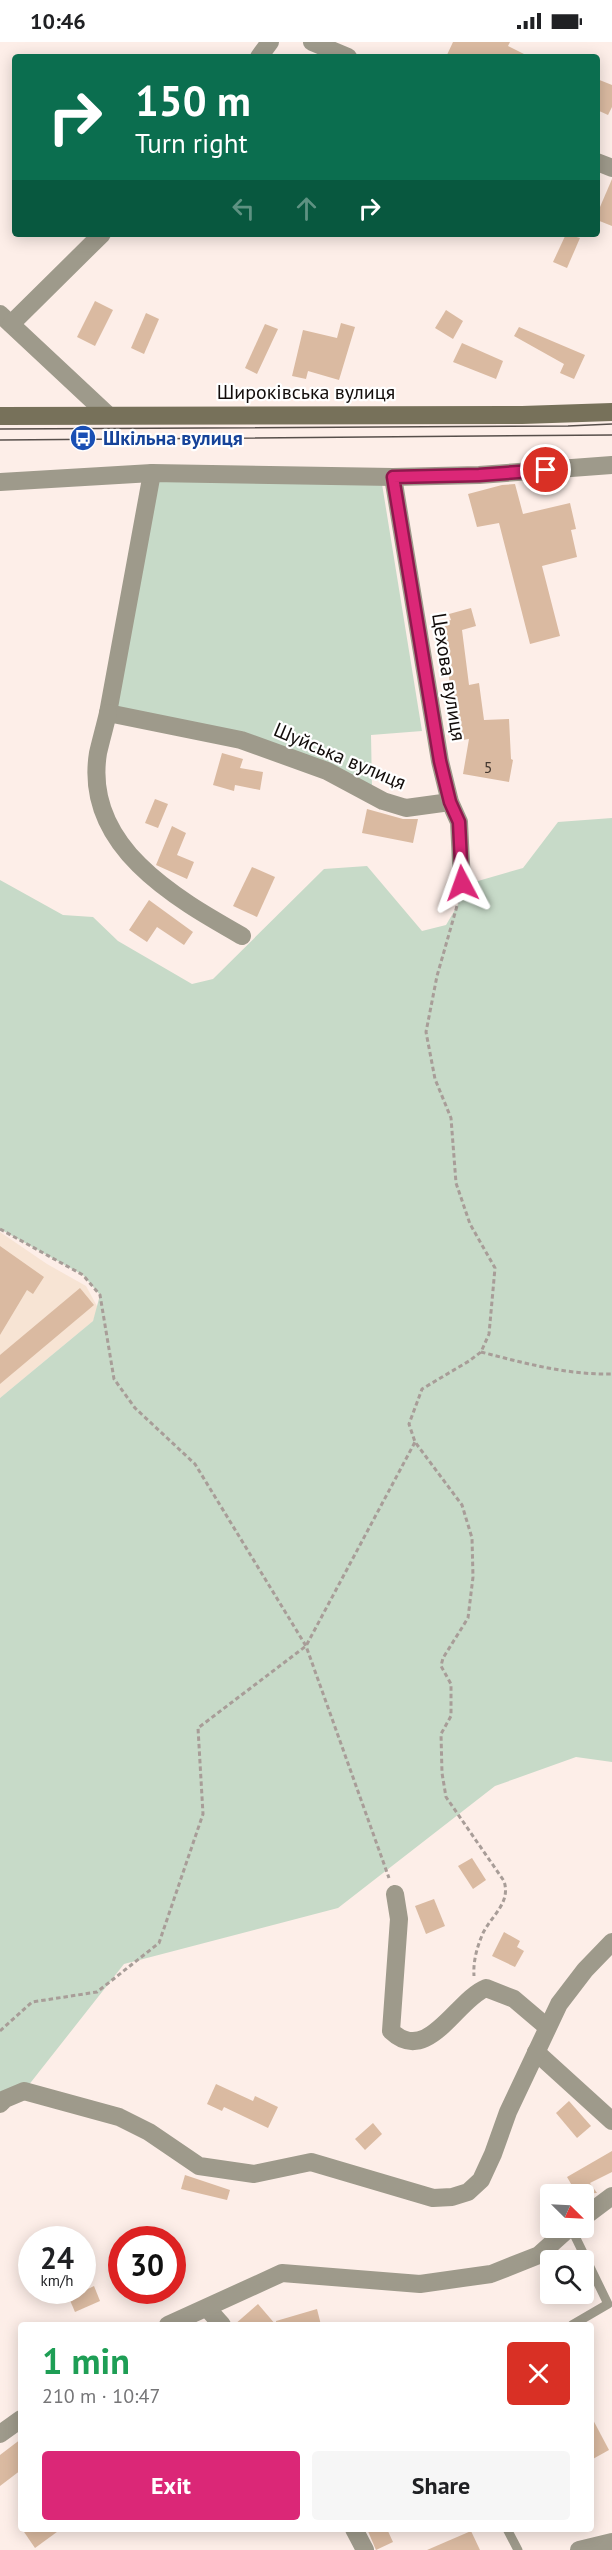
<!DOCTYPE html>
<html lang="en">
<head>
<meta charset="utf-8">
<style>
  :root { --surface:#fff; --page:#f6f6f6; --text:#202124; --muted:#757577; --accent:#db2777 }
  body { margin:0; font-family:"PT Sans",sans-serif; background:var(--page); color:var(--text); height:100vh; display:flex; flex-direction:column; font-size:22px; white-space:nowrap }
  * { box-sizing:border-box; margin:0 }
  p { font-size:20px; color:var(--muted) }
  .icon { flex:none; width:33px; height:33px; fill:none; stroke:currentColor; stroke-width:2; stroke-linecap:round; stroke-linejoin:round }
  .map { position:relative; flex:1; overflow:hidden }
  .details { position:absolute; left:18px; top:2280px; width:576px; height:210px; display:flex; flex-direction:column; background:var(--surface); border-radius:6px; box-shadow:0 3px 15px #0003 }
  .details>* { flex:none }
  .banner { position:absolute; left:12px; top:12px; width:588px; height:183px; border-radius:6px; box-shadow:0 3px 15px #0003; background:#0b6e4f; color:#fff; overflow:hidden }
  .needle { width:39px; rotate:114deg }
  .buttons { position:absolute; left:540px; top:2142px; display:grid; gap:12px }
  .buttons a { display:grid; place-items:center; width:54px; height:54px; border-radius:6px; background:var(--surface); box-shadow:0 3px 15px #0003; font-size:30px }
  .speed { position:absolute; left:18px; top:2184px; display:flex; gap:12px; font-size:30px; font-weight:700; text-align:center }
  .speed>* { display:grid; place-content:center; width:78px; height:78px; border-radius:50%; background:var(--surface); box-shadow:0 3px 15px #0003; line-height:1 }
  .speed small { font-size:15px; font-weight:400 }
  .speed .limit { border:9px solid #d22; background:#fff; color:#111 }
  .pin { position:absolute; display:grid; place-items:center; width:51px; height:51px; color:#fff; margin:-26px; border:3px solid #fff; border-radius:50%; box-shadow:0 2px 6px #0007 }
  .me { position:absolute; width:66px; margin:-33px; rotate:356deg; stroke-linejoin:round; filter:drop-shadow(0 0 4px #0008) }
  .turn { display:flex; align-items:center; gap:21px; height:126px; padding:0 24px; font-size:27px }
  .turn .icon { width:78px; height:78px; stroke-width:2.5 }
  .turn b { display:block; font-size:42px; line-height:51px }
  .lanes { display:flex; align-items:center; height:57px; padding:0 24px; background:#0003; justify-content:center; gap:30px; direction:ltr }
  .lanes .off { opacity:.35 }
  .round { display:grid; place-items:center; flex:none; width:63px; height:63px; border-radius:6px; background:var(--page) }
  .headline { display:flex; align-items:center; justify-content:space-between; height:102px; padding:0 24px }
  h1 { font-size:36px; font-weight:700; line-height:45px; color:#1e9e55 }
  .action { display:flex; gap:12px; margin-top:auto; padding:12px 24px }
  .action a { flex:1; height:69px; border-radius:6px; background:var(--accent); color:#fff; font-size:24px; font-weight:700; line-height:69px; text-align:center }
  .action a+a { background:var(--page); color:var(--text) }
  .status { display:flex; justify-content:space-between; align-items:center; height:42px; padding:0 30px; background:var(--surface); direction:ltr }
  .status svg { height:16px; fill:currentColor }
  .map>svg:first-child { display:block }
  .industrial { fill:#f7e4d4 }
  .green { fill:#c7dac8 }
  .building { fill:#dabaa1 }
  .lines { fill:none; stroke-linecap:round; stroke-linejoin:round }
  .path { stroke:#a89d98; stroke-width:3; stroke-dasharray:4.5 3; stroke-linecap:butt }
  .lane { stroke:#9e9a8b; stroke-width:9 }
  .street { stroke:#9e9a8b; stroke-width:18 }
  .secondary { stroke:#77715a; stroke-width:18 }
  .tram { stroke:#574f4b; stroke-width:1.5 }
  .route-casing { stroke:#8e194d; stroke-width:15 }
  .route { stroke:#db2777; stroke-width:10 }
  .labels { text-anchor:middle; dominant-baseline:central; stroke-width:4.5; stroke-linejoin:round; paint-order:stroke }
  .number-label { font-size:16px; fill:#443830 }
  .street-label { font-size:20px; fill:#120c0a; stroke:#fff }
  .transit-label { font-size:20px; font-weight:bold; fill:#164399; stroke:#fff; text-anchor:start }
</style>
</head>
<body>
<div class="status"><b>10:46</b><svg viewBox="0 0 49 12"><path d="M0 12V9h3v3zM5 12V6h3v6zM10 12V3h3v9zM15 12V0h3v12zM26 1h20v11H26zM47 4h2v5h-2z"/></svg></div>
<div class="map">
<svg width="612" height="2508" viewBox="0 0 612 2508">
  <rect width="100%" height="100%" fill="#fdeee8"/>
  <polygon class="industrial" points="0,1190 47,1222 86,1244 98,1266 93,1279 0,1356"/>
  <g class="green">
    <polygon points="157,437 382,442 422,689 371,693 372,746 116,665"/>
    <polygon points="612,776 612,1720 576,1715 495,1744 338,1866 124,1922 24,2049 0,2062 0,1356 93,1279 100,1253 83,1233 0,1187 0,838 63,873 93,875 118,899 192,942 213,937 324,827 367,824 422,889 446,883 471,841 523,826 558,780"/>
  </g>
  <g class="building">
    <polygon points="453,0 510,0 508,4 530,15 446,15"/>
    <polygon points="597,37 612,43 612,65 608,73 597,68"/>
    <polygon points="612,137 612,184 597,178 597,172"/>
    <polygon points="566,192 580,196 567,226 553,220"/>
    <polygon points="95,259 113,268 95,304 77,295"/>
    <polygon points="446,268 463,279 453,297 435,286"/>
    <polygon points="146,271 159,277 144,312 131,306"/>
    <polygon points="341,281 355,285 339,338 308,329 306,337 292,334 303,288 337,296"/>
    <polygon points="265,282 278,287 257,332 245,326"/>
    <polygon points="519,285 585,313 574,337 560,331 564,322 514,294"/>
    <polygon points="462,301 503,319 496,337 453,320"/>
    <polygon points="515,442 523,472 570,461 576,487 571,488 577,515 542,524 560,594 530,602 499,481 477,485 468,452 502,443"/>
    <polygon points="471,566 476,584 462,588 469,643 479,641 484,678 509,677 511,717 513,718 509,740 463,732 469,697 455,699 453,680 455,680 448,628 437,582 451,578 449,572"/>
    <polygon points="222,711 243,717 240,726 263,730 260,748 235,743 234,749 213,743"/>
    <polygon points="155,757 168,762 158,786 145,781"/>
    <polygon points="367,767 403,777 418,777 413,801 362,791"/>
    <polygon points="172,784 186,791 177,813 194,820 187,837 156,823"/>
    <polygon points="252,825 275,835 257,875 233,864"/>
    <polygon points="149,858 193,890 184,903 157,885 147,900 129,888"/>
    <polygon points="0,1204 44,1235 33,1252 27,1248 0,1293"/>
    <polygon points="80,1246 94,1263 0,1342 0,1313"/>
    <polygon points="472,1816 486,1838 473,1847 458,1824"/>
    <polygon points="434,1857 445,1884 426,1892 415,1864"/>
    <polygon points="504,1890 520,1899 517,1905 524,1909 515,1925 492,1914"/>
    <polygon points="216,2042 253,2059 255,2054 278,2065 268,2086 224,2065 222,2069 207,2062"/>
    <polygon points="569,2059 591,2084 577,2096 556,2071"/>
    <polygon points="373,2081 382,2092 365,2108 355,2097"/>
    <polygon points="612,2109 612,2130 590,2141 597,2151 577,2152 567,2135"/>
    <polygon points="185,2133 230,2148 227,2158 181,2147"/>
    <polygon points="94,2244 100,2259 75,2270 69,2256"/>
    <polygon points="258,2262 276,2283 234,2283"/>
    <polygon points="317,2267 321,2283 276,2283 276,2279"/>
    <polygon points="591,2374 609,2408 591,2418"/>
    <polygon points="21,2397 21,2428 0,2444 0,2413"/>
    <polygon points="22,2487 61,2487 35,2506"/>
    <polygon points="367,2487 387,2487 393,2500 376,2508"/>
    <polygon points="471,2489 480,2508 427,2508"/>
  </g>
  <g class="lines">
    <g class="path">
      <path d="M 459,857 L 437,934 L 426,990 L 435,1037 L 451,1076 L 456,1141 L 470,1182 L 495,1226 L 489,1292 L 481,1310 L 469,1319 L 422,1347 L 409,1382 L 415,1400 L 462,1463 L 472,1496 L 473,1535 L 468,1576 L 443,1616 L 441,1624 L 451,1642 L 451,1674 L 441,1692 L 442,1731 L 446,1755 L 504,1839 C 511,1861 492,1873 483,1891 C 477,1905 473,1919 474,1934"/>
      <polyline points="0,1187 83,1233 100,1253 114,1337 135,1366 195,1422 306,1604 389,1836"/>
      <path d="M 481,1310 C 524,1321 567,1333 612,1332"/>
      <polyline points="0,1989 32,1960 97,1950 159,1901 203,1772 198,1686 306,1604 415,1400"/>
    </g>
    <g class="lane">
      <polyline points="571,2186 608,2262 572,2283"/>
      <polyline points="507,2487 518,2508"/>
    </g>
    <g class="street">
      <polyline points="312,0 348,15"/>
      <polyline points="259,15 270,0"/>
      <polyline points="597,120 612,126"/>
      <polyline points="0,272 107,372"/>
      <polyline points="11,282 102,192"/>
      <polyline points="152,431 108,671 241,698 327,729 383,759 406,766 450,760"/>
      <polyline points="393,435 440,719 450,760 459,780 462,841"/>
      <polyline points="0,440 152,431 393,435 479,433 612,423"/>
      <path d="M 108,671 C 105,684 101,698 98,711 C 83,804 175,856 242,894"/>
      <path d="M 395,1852 L 399,1877 L 391,1989 C 428,2024 456,1958 486,1946 L 514,1957 L 547,1985"/>
      <polyline points="536,2010 612,2079"/>
      <polyline points="0,2062 5,2057 24,2049 119,2075 149,2090 199,2124 254,2132 311,2120 433,2156 452,2155 468,2150 481,2138 493,2112 508,2070 559,1962 585,1928 612,1900"/>
      <polyline points="584,2175 612,2154"/>
      <polyline points="207,2266 222,2283"/>
      <polyline points="168,2283 282,2231 420,2242 491,2232 539,2213 569,2186"/>
      <polyline points="0,2392 21,2377"/>
      <polyline points="354,2487 365,2508"/>
      <polyline points="579,2508 612,2500"/>
    </g>
    <polyline class="secondary" points="0,374 522,373 612,370"/>
    <g class="tram">
      <polyline points="0,387 568,384 612,382"/>
      <polyline points="0,398 612,393"/>
    </g>
  </g>
  <g class="lines">
    <g class="route-casing">
      <polyline id="route" points="462,841 459,780 450,760 440,719 393,435 479,433 546,428"/>
    </g>
    <use href="#route" class="route"/>
  </g>
  <defs>
    <g id="bus-disc" transform="scale(1.35)"><circle r="9.5" fill="#1a4fb4" stroke="#fff"/><path d="M-5-6H5V4H4V6H2V4H-2V6H-4V4H-5ZM-3.5-4V0h7V-4ZM-3.5 1.2v1.5H-2V1.2ZM2 1.2v1.5H3.5V1.2Z" fill="#fff"/></g>
  </defs>
  <g fill-rule="evenodd">
    <use href="#bus-disc" x="83" y="396"/>
  </g>
  <g class="labels">
    <g class="number-label">
      <text x="488" y="725">5</text>
    </g>
    <g class="street-label">
      <text x="306" y="350">Широківська вулиця</text>
      <text transform="translate(449 635) rotate(81)">Цехова вулиця</text>
      <text transform="translate(340 714) rotate(23)">Шуйська вулиця</text>
    </g>
    <g class="transit-label">
      <text x="103" y="396">Шкільна вулиця</text>
    </g>
  </g>
</svg>
<div class="buttons">
<a><svg class="needle" viewBox="-14 -14 28 28"><path d="M0-13l5 13h-10z" fill="#e53935"/><path d="M0 13l5-13h-10z" fill="#757577"/></svg></a>
<a><svg class="icon" aria-label="search" viewBox="0 0 24 24"><circle cx="10" cy="10" r="6"/><path d="M15 15l6 6"/></svg></a>
</div>
<div class="speed"><div>24<small>km/h</small></div><div class="limit">30</div></div>
<div class="pin" style="left:546px;top:428px;background:#d93025"><svg class="icon" aria-label="arrive" viewBox="0 0 24 24"><path d="M6 21V4h12l-3 4 3 4H6"/></svg></div>
<svg class="me" style="left:462px;top:841px" viewBox="-20 -20 40 40"><path d="M0-17L14 15 0 8-14 15z" fill="#db2777" stroke="#fff" stroke-width="4"/></svg>
<div class="banner">
<div class="turn"><svg class="icon" aria-label="right" viewBox="0 0 24 24"><path d="M7 20v-9h11M14 6l5 5-5 5"/></svg><div><b>150 m</b>Turn right</div></div>
<div class="lanes"><svg class="icon off" aria-label="left" viewBox="0 0 24 24"><path d="M17 20v-9H6M10 6l-5 5 5 5"/></svg><svg class="icon off" aria-label="ahead" viewBox="0 0 24 24"><path d="M12 20V5M6 11l6-6 6 6"/></svg><svg class="icon" aria-label="right" viewBox="0 0 24 24"><path d="M7 20v-9h11M14 6l5 5-5 5"/></svg></div>
</div>
<section class="details">
<div class="headline"><div><h1>1 min</h1><p>210 m · 10:47</p></div><a class="round" style="background:#d93025;color:#fff"><svg class="icon" aria-label="close" viewBox="0 0 24 24"><path d="M6 6l12 12M18 6L6 18"/></svg></a></div>
<div class="action"><a>Exit</a><a>Share</a></div>
</section>
</div>
</body>
</html>
